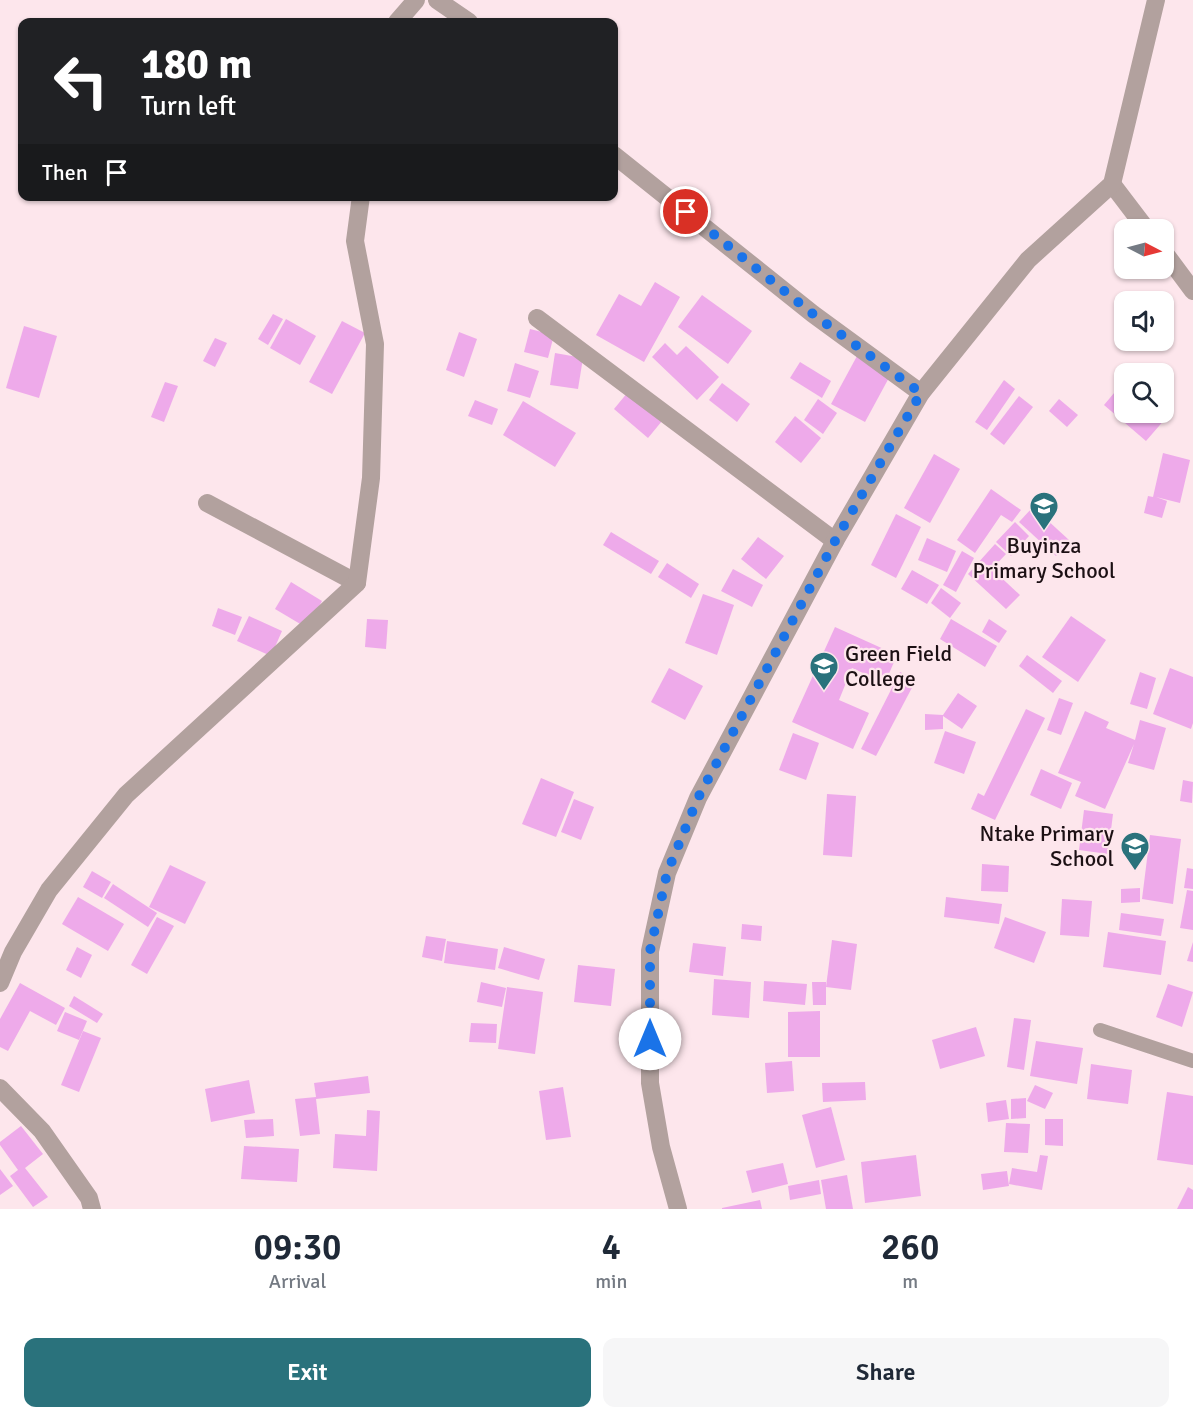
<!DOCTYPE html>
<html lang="en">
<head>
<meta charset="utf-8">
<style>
  :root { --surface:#fff; --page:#f6f6f7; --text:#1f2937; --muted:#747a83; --accent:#2a727c }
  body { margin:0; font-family:Signika,sans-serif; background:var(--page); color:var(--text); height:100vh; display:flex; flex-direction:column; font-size:22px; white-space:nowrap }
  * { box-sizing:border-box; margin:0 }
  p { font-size:20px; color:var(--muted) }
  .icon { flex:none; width:33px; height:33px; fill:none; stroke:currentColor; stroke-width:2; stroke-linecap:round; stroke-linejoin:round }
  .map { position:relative; height:1209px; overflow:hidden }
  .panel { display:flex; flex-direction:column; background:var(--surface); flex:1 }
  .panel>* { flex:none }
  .banner { position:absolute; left:18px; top:18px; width:600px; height:183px; border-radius:12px; box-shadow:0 2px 4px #0004; background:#202124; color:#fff; overflow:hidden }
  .needle { width:39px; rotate:96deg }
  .fabs { position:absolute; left:1114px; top:219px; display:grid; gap:12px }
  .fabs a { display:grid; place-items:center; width:60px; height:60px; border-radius:12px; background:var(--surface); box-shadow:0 2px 4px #0004; font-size:30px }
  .pin { position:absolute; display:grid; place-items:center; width:51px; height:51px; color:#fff; margin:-26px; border:3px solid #fff; border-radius:50%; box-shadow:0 2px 6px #0007 }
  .me { position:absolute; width:66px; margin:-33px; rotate:0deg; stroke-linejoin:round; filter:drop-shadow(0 0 4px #0008) }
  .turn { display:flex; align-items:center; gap:21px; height:126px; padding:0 24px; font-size:27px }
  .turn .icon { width:78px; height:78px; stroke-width:2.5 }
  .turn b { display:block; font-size:42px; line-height:51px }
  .then { display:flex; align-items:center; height:57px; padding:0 24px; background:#0003; gap:12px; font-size:22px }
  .eta { display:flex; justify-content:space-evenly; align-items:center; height:102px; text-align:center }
  .eta b { font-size:36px; font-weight:600; line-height:42px }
  .button { display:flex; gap:12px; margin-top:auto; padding:12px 24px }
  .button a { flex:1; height:69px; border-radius:12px; background:var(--accent); color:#fff; font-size:24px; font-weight:600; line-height:69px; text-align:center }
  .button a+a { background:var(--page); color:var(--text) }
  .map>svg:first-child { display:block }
  .building { fill:#eeaaea }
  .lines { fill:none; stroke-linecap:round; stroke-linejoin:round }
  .service { stroke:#b2a19e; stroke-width:14 }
  .minor { stroke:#b2a19e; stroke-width:18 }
  .route { stroke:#1a73e8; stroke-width:10; stroke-dasharray:0 18 }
  .labels { text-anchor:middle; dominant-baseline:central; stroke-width:4.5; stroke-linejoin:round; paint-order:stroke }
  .poi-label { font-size:22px; fill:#1c1014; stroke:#fde6ec }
</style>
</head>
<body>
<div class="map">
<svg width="1193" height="1209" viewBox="0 0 1193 1209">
  <rect width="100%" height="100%" fill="#fde6ec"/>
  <g class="building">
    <polygon points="655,282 680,297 644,362 596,335 619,294 641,306"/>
    <polygon points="702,295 752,331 728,364 678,327"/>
    <polygon points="273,314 283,319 268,345 258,339"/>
    <polygon points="286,319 316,336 300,365 270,348"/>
    <polygon points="342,321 365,333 332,394 309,382"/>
    <polygon points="24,326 57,336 39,398 6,388"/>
    <polygon points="530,329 554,335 548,358 524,352"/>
    <polygon points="459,332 477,339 464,377 446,370"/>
    <polygon points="215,338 227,343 215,367 203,361"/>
    <polygon points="665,343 677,355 686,346 719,377 697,400 652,357"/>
    <polygon points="555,353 583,358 578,389 550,385"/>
    <polygon points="857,356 891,374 865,422 831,404"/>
    <polygon points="800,362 831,381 822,398 790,378"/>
    <polygon points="515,363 539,371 530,398 507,391"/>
    <polygon points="1004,380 1015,389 987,430 975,422"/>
    <polygon points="1125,380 1125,412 1164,412 1164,404 1172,411 1146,441 1104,405"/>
    <polygon points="165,382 178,386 164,422 151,417"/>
    <polygon points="722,383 750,404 737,422 709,400"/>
    <polygon points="628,392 662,421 648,438 614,409"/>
    <polygon points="1019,396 1033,407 1004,445 990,434"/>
    <polygon points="818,399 837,413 823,434 804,420"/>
    <polygon points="1059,399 1078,415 1067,427 1049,411"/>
    <polygon points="475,400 498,409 492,425 468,416"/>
    <polygon points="523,401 576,433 555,467 503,435"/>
    <polygon points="795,416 821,438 801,463 775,442"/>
    <polygon points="1163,453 1190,460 1180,503 1156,497 1167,501 1162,518 1144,513 1148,496 1153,497"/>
    <polygon points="934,454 960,469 930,523 904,508"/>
    <polygon points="991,489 1021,510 1012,522 1001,515 975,553 957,540"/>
    <polygon points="1033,507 1069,540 1056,556 1019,522"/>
    <polygon points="896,514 921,527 896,578 871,565"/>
    <polygon points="1015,522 1029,536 1011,556 996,542"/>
    <polygon points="611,532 659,561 651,574 603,545"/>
    <polygon points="758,537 784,556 766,579 741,559"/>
    <polygon points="927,538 956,551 947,572 918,560"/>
    <polygon points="995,544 1006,554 992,569 1020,595 1006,609 968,574"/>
    <polygon points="962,551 974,558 956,592 943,585"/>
    <polygon points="667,563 699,584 691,598 658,577"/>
    <polygon points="733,569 763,585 752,607 721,591"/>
    <polygon points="912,570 939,585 927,604 901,589"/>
    <polygon points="291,582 322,601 307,628 275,609"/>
    <polygon points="941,588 961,603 950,618 931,603"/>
    <polygon points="703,594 734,605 717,655 685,643"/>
    <polygon points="218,608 242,617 235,635 212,626"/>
    <polygon points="249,616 282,631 271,656 237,641"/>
    <polygon points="1071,616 1106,640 1078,682 1042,657"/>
    <polygon points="367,619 388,620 386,649 365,647"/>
    <polygon points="951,619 997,646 985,667 940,639"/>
    <polygon points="989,619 1007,631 999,643 982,632"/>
    <polygon points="835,627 897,655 885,683 852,668 839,700 869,713 853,749 792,722"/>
    <polygon points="1027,655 1062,681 1053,693 1019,666"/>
    <polygon points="669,668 703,686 685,720 651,702"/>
    <polygon points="1170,668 1193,677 1193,723 1191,729 1153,714"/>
    <polygon points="900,672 916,680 876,756 861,749"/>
    <polygon points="1140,672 1156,678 1147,709 1130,704"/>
    <polygon points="958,693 977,706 962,729 943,716 943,729 925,730 925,714 943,715"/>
    <polygon points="1059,698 1073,703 1061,735 1047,730"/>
    <polygon points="1026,709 1045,718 995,820 971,809 978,793 984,796"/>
    <polygon points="1085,711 1109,722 1106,728 1135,740 1140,720 1166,728 1154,770 1128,763 1134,744 1105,809 1075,796 1081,782 1058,773"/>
    <polygon points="945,731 976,742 964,774 934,763"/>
    <polygon points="793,733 819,743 806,780 779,770"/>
    <polygon points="1041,769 1072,783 1061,809 1030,795"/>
    <polygon points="541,778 574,792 556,837 522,824"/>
    <polygon points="1183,780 1193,782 1192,803 1180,801"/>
    <polygon points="827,794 856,796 852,857 823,855"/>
    <polygon points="574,799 594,807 581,840 561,832"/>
    <polygon points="1084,810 1113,814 1108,854 1079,850"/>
    <polygon points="1150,835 1181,839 1173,904 1142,899"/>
    <polygon points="982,864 1009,866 1008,892 981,891"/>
    <polygon points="170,865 206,882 185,924 149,907"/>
    <polygon points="1187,868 1193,869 1193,889 1184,888"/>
    <polygon points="92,871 111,882 102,898 83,887"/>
    <polygon points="113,884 157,913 148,927 104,898"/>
    <polygon points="1140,888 1140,902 1121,903 1121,889"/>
    <polygon points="1187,890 1193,891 1193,930 1180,928"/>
    <polygon points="78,897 124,924 108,951 62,924"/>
    <polygon points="946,897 1002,904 999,924 944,917"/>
    <polygon points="1062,899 1092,901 1089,937 1060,935"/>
    <polygon points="1121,913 1164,919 1161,936 1119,930"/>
    <polygon points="157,917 174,926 147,974 131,965"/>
    <polygon points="1005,917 1046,932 1034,963 994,948"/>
    <polygon points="742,924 762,926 761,941 741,939"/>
    <polygon points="1108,932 1166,941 1161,975 1103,967"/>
    <polygon points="426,936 446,939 442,961 422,957"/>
    <polygon points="832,940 857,944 851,990 826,987"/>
    <polygon points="447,941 498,949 495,970 444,963"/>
    <polygon points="1193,942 1193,962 1187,961"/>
    <polygon points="693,943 726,947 723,976 689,972"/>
    <polygon points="77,947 92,955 81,978 66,970"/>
    <polygon points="504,947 545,959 539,980 498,968"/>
    <polygon points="578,965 615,969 611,1006 574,1002"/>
    <polygon points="714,979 751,982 749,1018 712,1015"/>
    <polygon points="764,981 807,984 805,1005 763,1001"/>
    <polygon points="481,982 506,988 502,1007 477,1002"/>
    <polygon points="812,982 826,982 826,1005 813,1005"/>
    <polygon points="20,983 65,1008 56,1025 30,1011 8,1051 0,1047 0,1019"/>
    <polygon points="1168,984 1193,992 1182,1027 1156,1017"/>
    <polygon points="507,987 543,992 535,1054 498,1049"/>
    <polygon points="74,996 103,1014 97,1023 69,1006"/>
    <polygon points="820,1011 820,1057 788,1057 788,1012"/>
    <polygon points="65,1012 87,1021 79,1040 57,1031"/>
    <polygon points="1014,1018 1031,1020 1024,1070 1007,1067"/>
    <polygon points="471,1023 497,1024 496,1043 469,1042"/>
    <polygon points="976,1027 985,1056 940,1069 932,1040"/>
    <polygon points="83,1031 101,1038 79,1092 61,1085"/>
    <polygon points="1036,1041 1083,1048 1077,1084 1030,1076"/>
    <polygon points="792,1061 794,1091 767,1093 765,1063"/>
    <polygon points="1091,1064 1132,1070 1128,1104 1087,1099"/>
    <polygon points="368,1076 370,1093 316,1099 320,1134 300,1136 295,1099 316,1097 314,1083"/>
    <polygon points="249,1080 255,1113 211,1122 205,1089"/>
    <polygon points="865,1082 866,1100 823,1102 822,1083"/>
    <polygon points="1035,1085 1053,1093 1045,1109 1027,1101"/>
    <polygon points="563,1087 571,1137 546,1140 539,1091"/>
    <polygon points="1167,1092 1193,1096 1193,1165 1157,1160"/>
    <polygon points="1026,1098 1026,1118 1011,1119 1011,1099"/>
    <polygon points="1006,1100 1009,1119 988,1122 986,1103"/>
    <polygon points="831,1107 845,1160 816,1168 802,1115"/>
    <polygon points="367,1110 380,1111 377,1171 333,1168 335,1134 366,1136"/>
    <polygon points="273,1119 274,1136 246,1138 244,1120"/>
    <polygon points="1045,1119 1063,1119 1063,1146 1045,1145"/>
    <polygon points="1006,1123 1030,1124 1028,1153 1004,1152"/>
    <polygon points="21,1126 43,1154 25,1168 48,1197 33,1207 10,1176 18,1170 0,1145 0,1142"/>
    <polygon points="244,1146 299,1149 297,1182 241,1179"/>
    <polygon points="916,1155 921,1196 865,1203 861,1162"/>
    <polygon points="1040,1155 1048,1156 1042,1190 1009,1184 1012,1168 1037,1172"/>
    <polygon points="783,1163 788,1184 752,1193 746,1171"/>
    <polygon points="0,1169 13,1186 0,1195"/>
    <polygon points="1007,1171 1009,1186 983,1190 981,1174"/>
    <polygon points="847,1175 853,1209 826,1209 821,1180"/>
    <polygon points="819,1180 821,1194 790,1200 788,1186"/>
    <polygon points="1188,1187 1193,1190 1193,1209 1177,1209"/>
    <polygon points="760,1200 762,1209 722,1209 722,1208"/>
  </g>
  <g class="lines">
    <polyline class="service" points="1100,1030 1193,1061"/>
    <g class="minor">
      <polyline points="437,0 469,22"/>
      <polyline points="397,22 416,0"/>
      <polyline points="614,155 813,314 921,393"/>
      <polyline points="1112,184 1147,230"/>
      <polyline points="1164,252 1193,291"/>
      <polyline points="537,318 835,541"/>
      <polyline points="207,503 357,583"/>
      <polyline points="0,983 13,952 49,890 126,795 357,583 371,478 375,344 355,241 361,196"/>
      <polyline points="0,1088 42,1131 89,1198 92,1209"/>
      <polyline points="678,1209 661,1147 650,1083 650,951 667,873 698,798 835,541 921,393 1028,260 1112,184 1156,0"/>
    </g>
  </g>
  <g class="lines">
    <polyline class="route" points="650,1039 650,951 667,873 698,798 835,541 921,393 813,314 686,212"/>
  </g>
  <defs>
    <g id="school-pin" transform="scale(1.5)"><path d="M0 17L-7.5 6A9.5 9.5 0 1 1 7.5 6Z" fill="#2a727c" stroke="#fde6ec"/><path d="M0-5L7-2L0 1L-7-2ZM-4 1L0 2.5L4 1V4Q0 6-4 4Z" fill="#fff"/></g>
  </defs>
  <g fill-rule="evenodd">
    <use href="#school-pin" x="1044" y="506"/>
    <use href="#school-pin" x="824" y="666"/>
    <use href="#school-pin" x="1135" y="846"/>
  </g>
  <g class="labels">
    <g class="poi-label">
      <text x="1044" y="545">Buyinza<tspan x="1044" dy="25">Primary School</tspan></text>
      <text x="845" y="653" text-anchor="start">Green Field<tspan x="845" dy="25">College</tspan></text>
      <text x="1114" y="833" text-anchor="end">Ntake Primary<tspan x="1114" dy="25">School</tspan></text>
    </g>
  </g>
</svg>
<div class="fabs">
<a><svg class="needle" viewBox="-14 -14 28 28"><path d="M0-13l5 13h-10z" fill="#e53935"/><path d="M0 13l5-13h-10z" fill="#747a83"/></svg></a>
<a><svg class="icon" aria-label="sound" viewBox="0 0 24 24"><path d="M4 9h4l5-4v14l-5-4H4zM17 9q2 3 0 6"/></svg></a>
<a><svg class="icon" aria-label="search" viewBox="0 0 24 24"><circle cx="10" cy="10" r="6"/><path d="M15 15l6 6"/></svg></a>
</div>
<div class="pin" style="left:686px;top:212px;background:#d93025"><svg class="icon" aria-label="arrive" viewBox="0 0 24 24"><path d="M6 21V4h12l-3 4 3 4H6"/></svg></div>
<svg class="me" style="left:650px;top:1039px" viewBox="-20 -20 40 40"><circle r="19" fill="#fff"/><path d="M0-13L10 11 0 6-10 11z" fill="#1a73e8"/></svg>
<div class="banner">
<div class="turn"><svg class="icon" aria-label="left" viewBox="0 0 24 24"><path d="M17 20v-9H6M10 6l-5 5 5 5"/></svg><div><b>180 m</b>Turn left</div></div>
<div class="then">Then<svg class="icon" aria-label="arrive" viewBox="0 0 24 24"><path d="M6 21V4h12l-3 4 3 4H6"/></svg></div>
</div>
</div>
<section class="panel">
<div class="eta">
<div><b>09:30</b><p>Arrival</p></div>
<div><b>4</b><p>min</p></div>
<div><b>260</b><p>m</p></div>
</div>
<div class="button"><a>Exit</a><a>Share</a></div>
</section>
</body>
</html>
